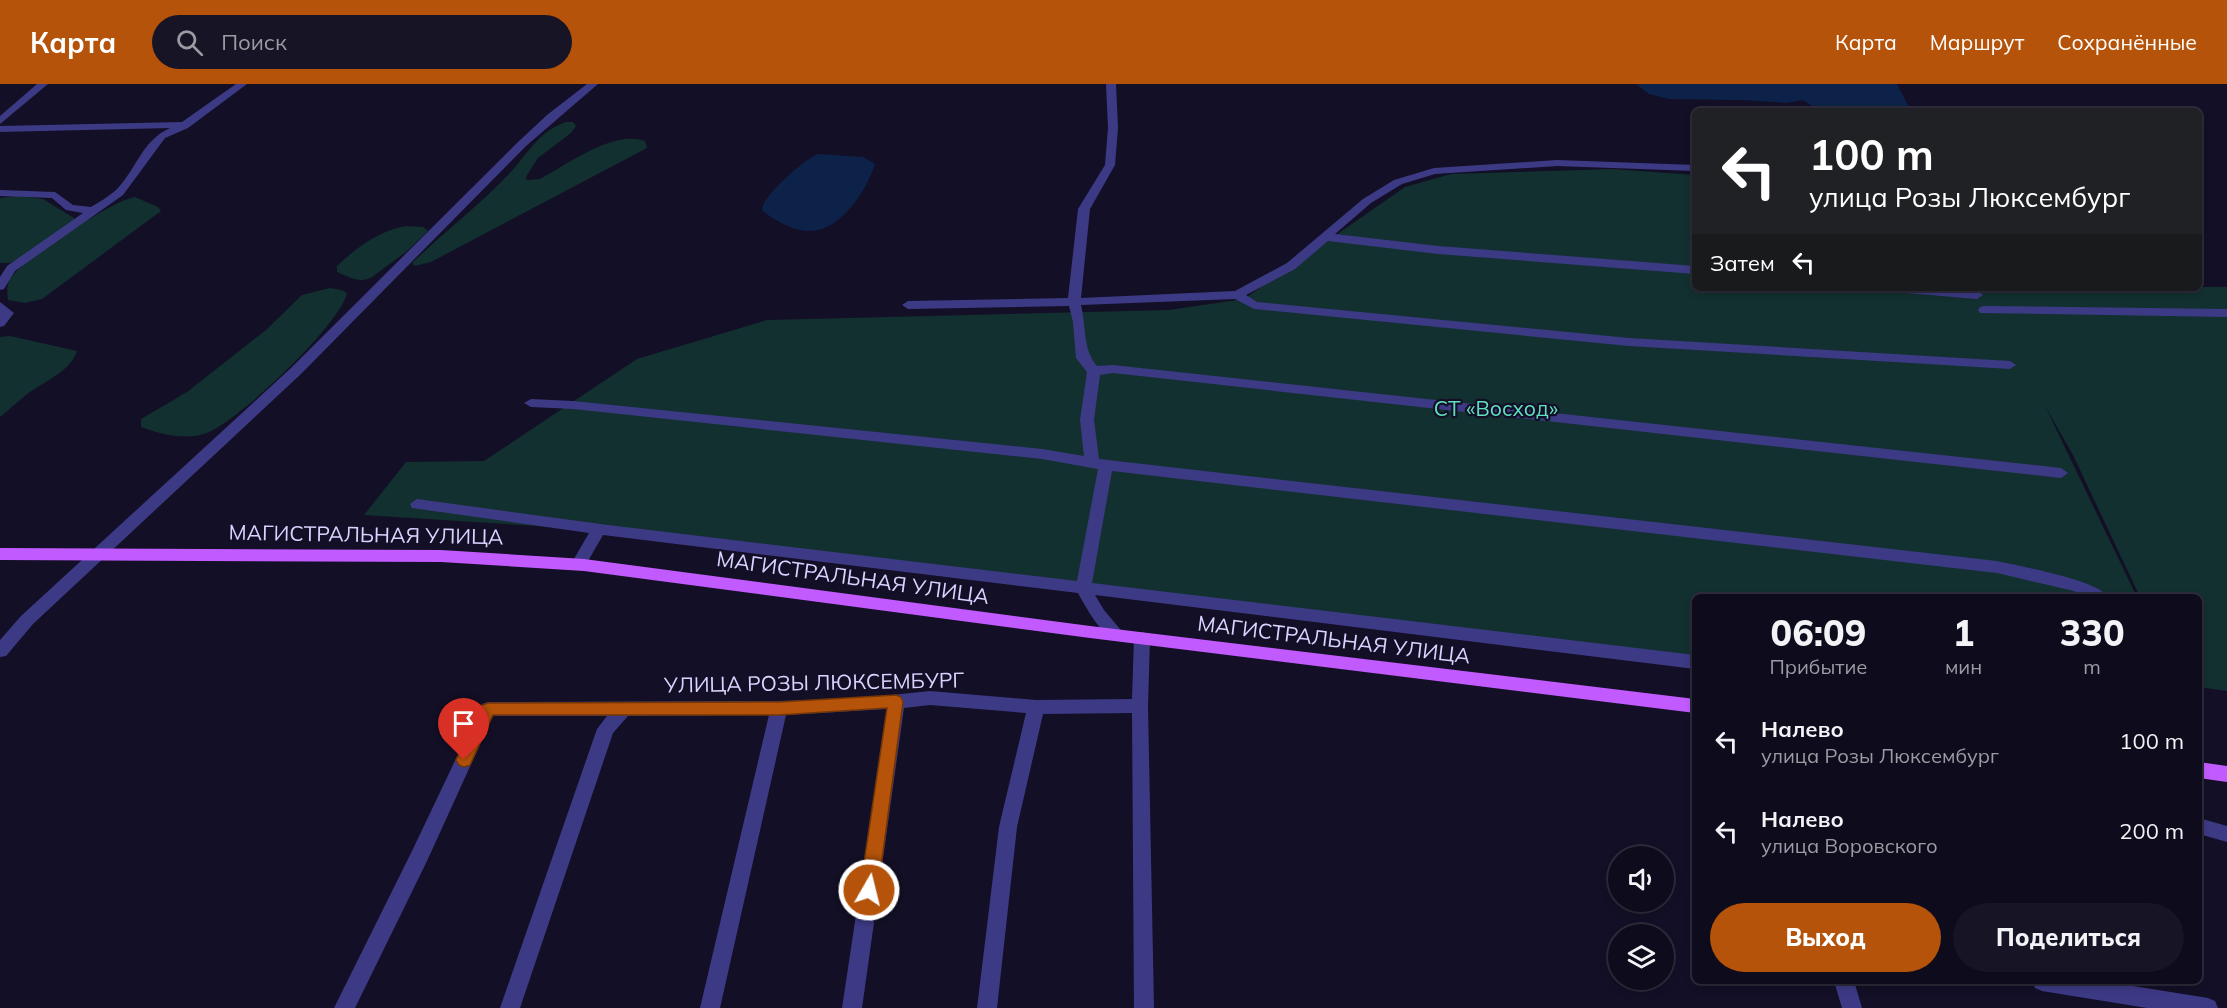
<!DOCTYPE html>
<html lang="ru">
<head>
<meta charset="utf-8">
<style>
  :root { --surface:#0e0b1c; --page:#171425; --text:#f1f3f6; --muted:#9b9ba3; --line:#2e2b3b; --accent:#b45309 }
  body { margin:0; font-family:Mulish,sans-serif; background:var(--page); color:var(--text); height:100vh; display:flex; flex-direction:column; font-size:22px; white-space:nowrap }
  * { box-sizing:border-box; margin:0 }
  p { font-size:20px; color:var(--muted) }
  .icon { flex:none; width:33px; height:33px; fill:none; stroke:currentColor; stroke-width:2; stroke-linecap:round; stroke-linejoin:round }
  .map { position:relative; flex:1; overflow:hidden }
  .details { position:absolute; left:1692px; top:510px; width:510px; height:390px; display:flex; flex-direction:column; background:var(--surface); border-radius:9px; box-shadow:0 3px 9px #0003,0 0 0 2px var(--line) }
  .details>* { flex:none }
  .guide { position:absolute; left:1692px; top:24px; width:510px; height:183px; border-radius:9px; box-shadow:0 3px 9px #0003,0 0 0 2px var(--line); background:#202124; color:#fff; overflow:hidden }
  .tools { position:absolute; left:1608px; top:762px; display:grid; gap:12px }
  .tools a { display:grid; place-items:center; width:66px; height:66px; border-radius:50%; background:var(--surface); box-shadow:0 3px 9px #0003,0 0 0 2px var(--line); font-size:30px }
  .pin { position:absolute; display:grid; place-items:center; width:51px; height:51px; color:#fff; margin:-62px -26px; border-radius:50% 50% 50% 0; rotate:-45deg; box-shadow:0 0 6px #0007 }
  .pin .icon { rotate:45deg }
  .me { position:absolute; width:66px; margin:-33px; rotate:8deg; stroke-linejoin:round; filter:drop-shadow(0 0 4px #0008) }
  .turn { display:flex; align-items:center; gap:21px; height:126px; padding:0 18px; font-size:27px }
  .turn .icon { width:78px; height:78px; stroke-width:2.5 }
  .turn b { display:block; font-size:42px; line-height:51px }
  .then { display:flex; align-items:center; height:57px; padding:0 18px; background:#0003; gap:12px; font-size:22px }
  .eta { display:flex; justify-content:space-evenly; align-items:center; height:102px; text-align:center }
  .eta b { font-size:36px; font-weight:800; line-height:42px }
  .button { display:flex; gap:12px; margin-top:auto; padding:12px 18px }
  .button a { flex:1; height:69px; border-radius:36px; background:var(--accent); color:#fff; font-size:24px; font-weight:800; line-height:69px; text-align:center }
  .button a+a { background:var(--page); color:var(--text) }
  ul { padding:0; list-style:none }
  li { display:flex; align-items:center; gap:18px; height:90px; padding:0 18px }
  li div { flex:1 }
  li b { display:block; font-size:22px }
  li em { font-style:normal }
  header { display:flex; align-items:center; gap:36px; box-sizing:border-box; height:84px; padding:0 30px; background:var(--accent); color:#fff }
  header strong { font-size:28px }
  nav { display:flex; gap:33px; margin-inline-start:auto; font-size:21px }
  .search { width:420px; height:54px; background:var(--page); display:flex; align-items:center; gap:15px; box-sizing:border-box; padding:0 21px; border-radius:33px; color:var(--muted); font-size:22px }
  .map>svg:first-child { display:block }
  .green { fill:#12302f }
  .water { fill:#0c2248 }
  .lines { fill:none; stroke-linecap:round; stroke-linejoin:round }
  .minor { fill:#3d3a85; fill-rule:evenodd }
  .major { fill:#c25bff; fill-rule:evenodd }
  .route { fill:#b45309; stroke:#753606; stroke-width:1.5 }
  .labels { text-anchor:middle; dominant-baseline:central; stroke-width:4.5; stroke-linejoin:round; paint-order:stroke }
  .park-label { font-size:21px; fill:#5fe0c0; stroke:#130f26 }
  .street-label { font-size:21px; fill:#d9d4ff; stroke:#130f26 }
</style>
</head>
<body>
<header>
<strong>Карта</strong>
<div class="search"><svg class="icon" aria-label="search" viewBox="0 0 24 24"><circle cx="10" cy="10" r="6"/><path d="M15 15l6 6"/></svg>Поиск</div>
<nav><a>Карта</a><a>Маршрут</a><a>Сохранённые</a></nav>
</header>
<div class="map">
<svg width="2227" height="924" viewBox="0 0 2227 924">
  <rect width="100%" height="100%" fill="#130f26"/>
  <g class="green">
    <path d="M 566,38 L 573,38 L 576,42 L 571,49 L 538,74 L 526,93 L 527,96 L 540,95 C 568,80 613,46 645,57 L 647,64 L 431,178 L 415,182 L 412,179 C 442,150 476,124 505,94 C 526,74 536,48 566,38 Z"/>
    <polygon points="1612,85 1695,91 1695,204 2227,203 2227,607 2199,603 2199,513 2140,513 2073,371 2045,322 2137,513 1695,513 1695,584 584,445 364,431 406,378 484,377 637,275 767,236 1169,226 1244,215 1405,103 1451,90"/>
    <polygon points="18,112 43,115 74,134 73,138 18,176 10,179 0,179 0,114"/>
    <path d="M 135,113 L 158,123 L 161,127 L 42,215 L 25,219 L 8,216 C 7,208 6,201 11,194 C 21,176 115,115 135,113 Z"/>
    <path d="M 406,142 L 423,143 L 428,147 L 406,168 L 372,193 C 361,200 348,193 337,188 L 337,182 C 356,164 380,146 406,142 Z"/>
    <path d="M 330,204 L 342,206 L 347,209 C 340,241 236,340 204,350 C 183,356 160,350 141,343 L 141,335 L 187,308 L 266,246 L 302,211 Z"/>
    <path d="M 10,252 L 77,267 C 70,288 43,298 26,311 C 17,318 9,326 0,333 L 0,253 Z"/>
  </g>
  <g class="water">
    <polygon points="1636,0 1897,0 1911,27 1819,27 1803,16 1786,19 1744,16 1669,15 1649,10"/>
    <path d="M 818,70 L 863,73 L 875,80 C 867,106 840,148 809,147 C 794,147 773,136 762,126 C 762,112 805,75 818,70 Z"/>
  </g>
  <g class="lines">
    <g class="minor">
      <polygon points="37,0 48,0 0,40 0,32"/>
      <path d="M 236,0 L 247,0 L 188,44 L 165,54 L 123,111 L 15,187 L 4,205 L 0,206 L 0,193 L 7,182 L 83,129 L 66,126 L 52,114 L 0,112 L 0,106 L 55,108 L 73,121 L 91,123 C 99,118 108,113 115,107 C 136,87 141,57 170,44 L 0,48 L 0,42 L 182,38 Z"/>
      <polygon points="587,0 598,0 526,62 301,290 33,540 6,572 0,573 0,556 21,532 291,284 518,58 547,31"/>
      <path d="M 1106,0 L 1116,0 L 1118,44 L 1115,81 L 1090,125 L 1081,214 L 1235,207 L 1287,179 L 1363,115 L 1394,96 L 1434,84 L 1557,76 L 1695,81 L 1695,87 L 1557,82 L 1435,90 L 1402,100 L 1371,119 L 1335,150 L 1438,162 L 1695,182 L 1695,190 L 1438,170 L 1328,157 L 1295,185 L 1246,211 L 1257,218 L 1629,254 L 2010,277 L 2016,281 L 2010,285 L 1629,262 L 1254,225 L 1235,215 L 1081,221 C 1086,242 1083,267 1097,282 L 1113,281 L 2061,384 L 2068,389 L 2061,394 L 1113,289 L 1100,291 L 1094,336 L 1099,375 L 1997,477 C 2018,482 2098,496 2108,513 L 2086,513 L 2074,507 L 1997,489 L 1112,387 L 1092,499 L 1695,571 L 1695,585 L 1095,511 L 1104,526 L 1125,551 L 1123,555 C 1105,561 1086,523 1078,509 L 603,451 L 584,484 L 574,484 L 571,480 L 589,449 L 412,424 L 410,420 L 417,415 L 608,441 L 1077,497 L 1098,385 L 1042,375 L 573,325 L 531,323 L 524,319 L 531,315 L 573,317 L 1042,365 L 1084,372 L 1080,336 L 1087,288 L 1076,274 L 1073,238 L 1069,222 L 908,225 L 902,221 L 908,217 L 1068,214 L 1078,125 L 1105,81 L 1108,44 Z"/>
      <path d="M 1889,204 C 1907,204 1972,201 1983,211 L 1977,215 L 1895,208 Z"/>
      <polygon points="0,218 14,229 4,242 0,243"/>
      <polygon points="1984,222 2227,225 2227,233 1980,229 1978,226 1980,223"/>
      <polygon points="1142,548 1148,550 1150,554 1148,622 1154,924 1134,924 1132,629 1043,630 1017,743 997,924 977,924 999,743 1026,629 930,621 904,624 862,924 842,924 887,625 786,631 720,924 700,924 769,631 628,632 613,649 520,924 500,924 597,645 607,632 493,632 427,777 355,924 334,924 413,765 482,620 488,618 779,617 863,614 930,607 1036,616 1132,615 1134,554 1136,550"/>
      <polygon points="2199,734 2227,742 2227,758 2199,750"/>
      <polygon points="1834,897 1854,897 1862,924 1842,924"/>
      <polygon points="2032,897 2102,897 2208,914 2215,917 2218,924 2147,924 2042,907 2035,904"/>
    </g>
    <g class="major">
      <polygon points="0,464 441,466 584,475 1090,542 1695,615 1695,629 1090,554 584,487 441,478 0,476"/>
      <polygon points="2199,678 2227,682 2227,698 2199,694"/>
    </g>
  </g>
  <polygon class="route" points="896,611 901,613 903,618 878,806 875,812 869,814 863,812 860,806 887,624 779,631 493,631 470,681 464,683 459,681 456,676 482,621 488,619 779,618"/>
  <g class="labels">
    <g class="park-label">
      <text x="1496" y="324">СТ «Восход»</text>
    </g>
    <g class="street-label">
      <text transform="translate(366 450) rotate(1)">МАГИСТРАЛЬНАЯ УЛИЦА</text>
      <text transform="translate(853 493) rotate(8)">МАГИСТРАЛЬНАЯ УЛИЦА</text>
      <text transform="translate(1334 555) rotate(7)">МАГИСТРАЛЬНАЯ УЛИЦА</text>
      <text transform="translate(814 598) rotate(-1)">УЛИЦА РОЗЫ ЛЮКСЕМБУРГ</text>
    </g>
  </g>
</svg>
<div class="tools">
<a><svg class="icon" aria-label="sound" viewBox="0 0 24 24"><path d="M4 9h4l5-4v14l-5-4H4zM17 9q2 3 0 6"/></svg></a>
<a><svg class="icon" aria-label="layers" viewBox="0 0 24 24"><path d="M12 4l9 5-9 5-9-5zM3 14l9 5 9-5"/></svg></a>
</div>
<div class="pin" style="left:464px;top:676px;background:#d93025"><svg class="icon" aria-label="arrive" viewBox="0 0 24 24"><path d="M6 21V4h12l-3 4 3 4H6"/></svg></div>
<svg class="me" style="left:869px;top:806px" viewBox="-20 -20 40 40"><circle r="17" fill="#b45309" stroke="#fff" stroke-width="3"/><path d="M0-11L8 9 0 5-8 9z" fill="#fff"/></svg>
<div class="guide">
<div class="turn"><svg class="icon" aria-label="left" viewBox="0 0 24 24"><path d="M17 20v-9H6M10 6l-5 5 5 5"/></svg><div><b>100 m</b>улица Розы Люксембург</div></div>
<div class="then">Затем<svg class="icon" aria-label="left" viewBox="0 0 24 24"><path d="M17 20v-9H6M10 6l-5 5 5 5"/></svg></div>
</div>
<section class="details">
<div class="eta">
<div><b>06:09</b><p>Прибытие</p></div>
<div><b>1</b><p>мин</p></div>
<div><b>330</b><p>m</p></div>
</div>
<ul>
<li><svg class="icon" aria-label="left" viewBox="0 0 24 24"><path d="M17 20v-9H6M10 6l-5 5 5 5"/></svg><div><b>Налево</b><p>улица Розы Люксембург</p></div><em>100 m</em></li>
<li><svg class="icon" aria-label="left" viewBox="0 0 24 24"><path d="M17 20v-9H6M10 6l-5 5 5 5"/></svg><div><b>Налево</b><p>улица Воровского</p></div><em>200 m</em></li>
</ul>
<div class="button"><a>Выход</a><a>Поделиться</a></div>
</section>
</div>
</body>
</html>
